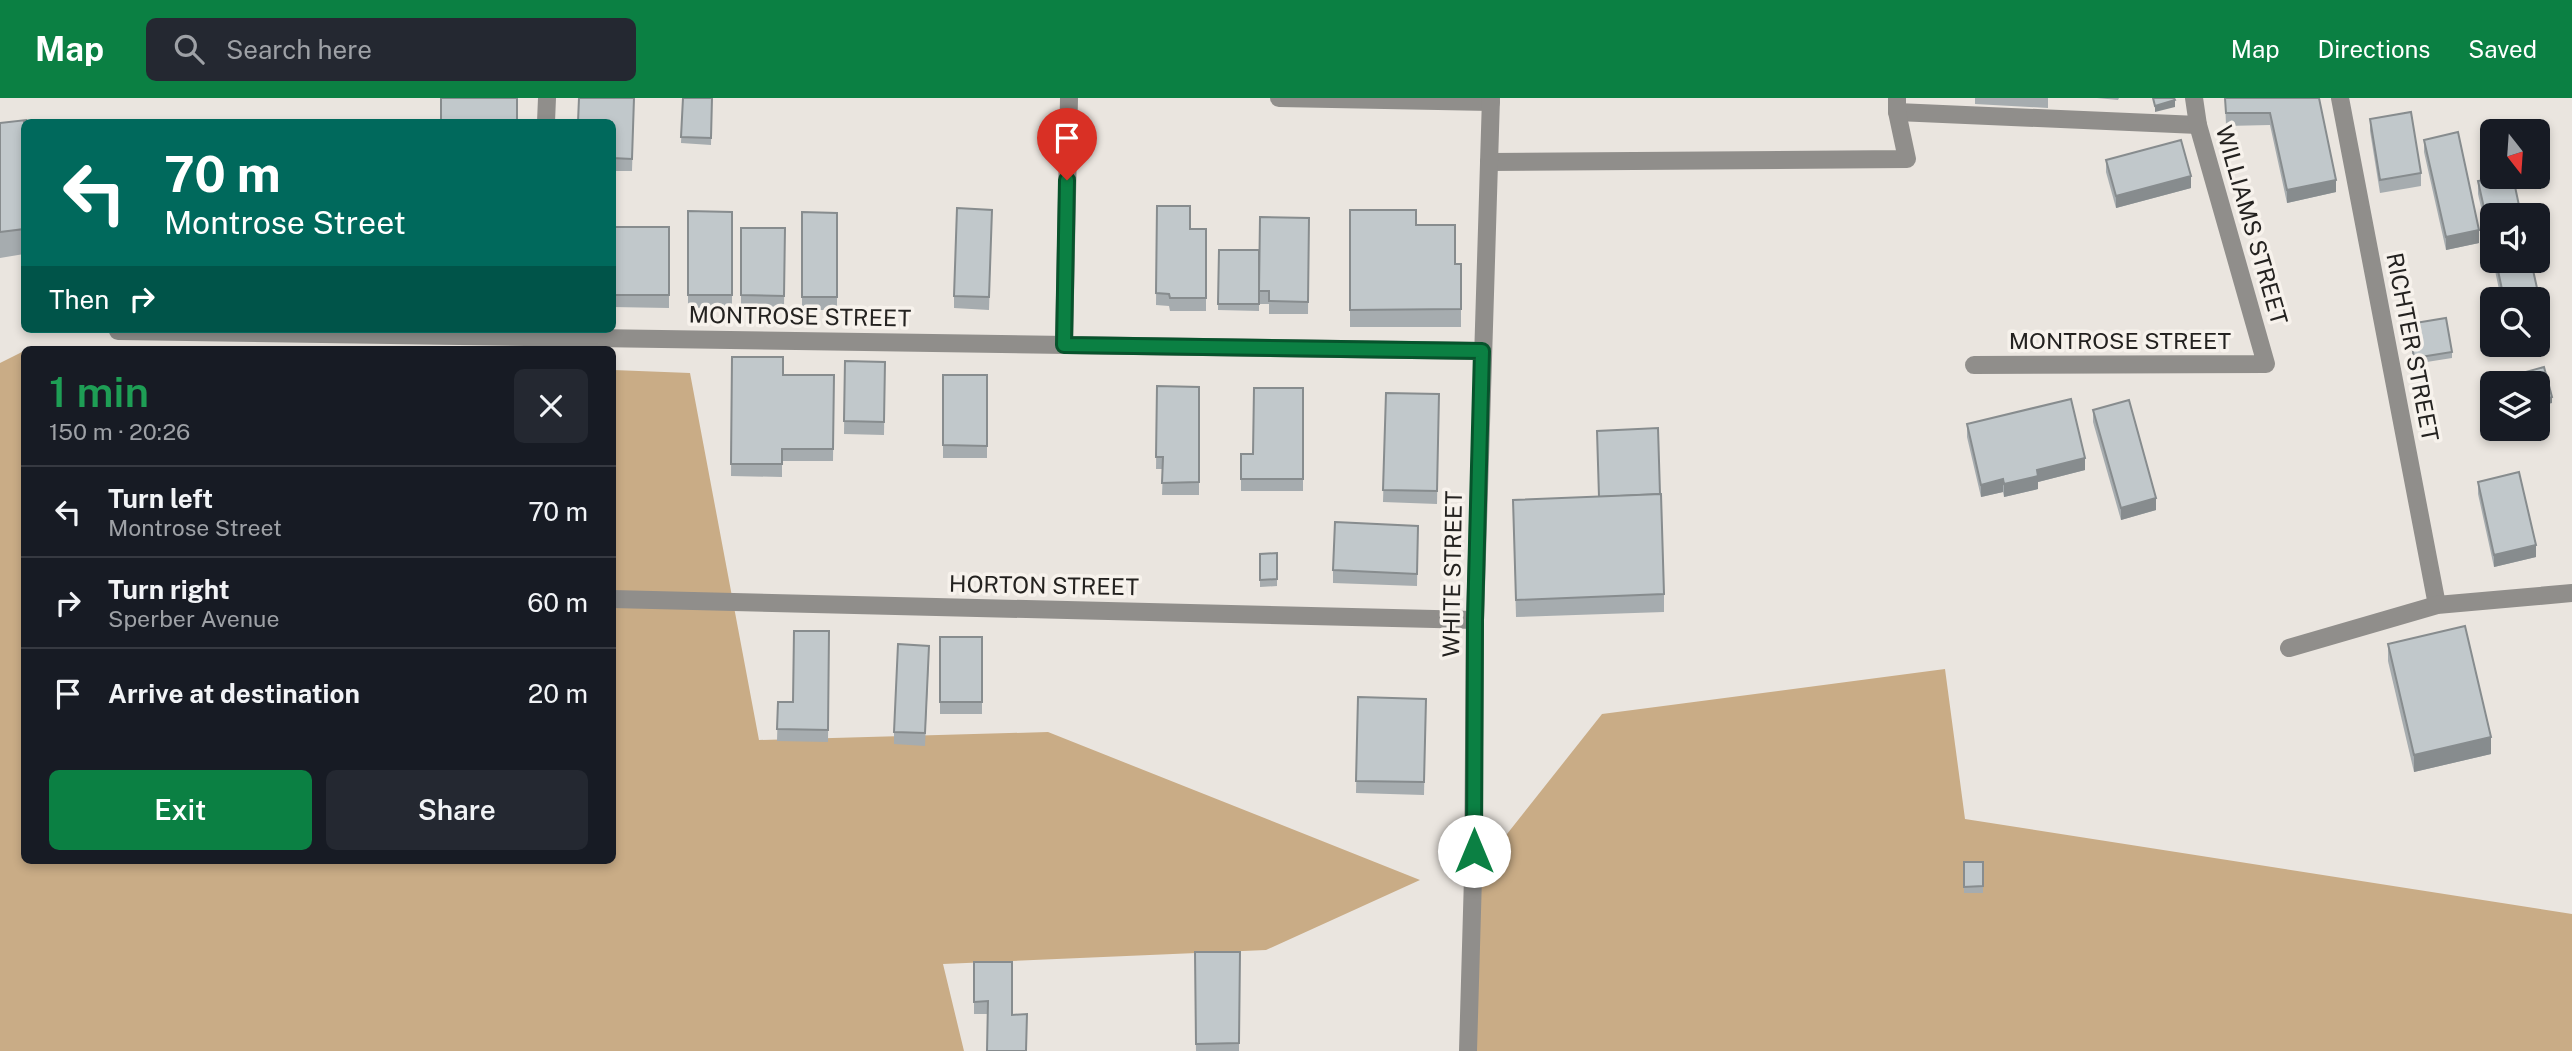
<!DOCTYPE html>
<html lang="en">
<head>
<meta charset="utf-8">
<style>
  :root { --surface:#171b24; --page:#242831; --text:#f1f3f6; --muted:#9ea1a6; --line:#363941; --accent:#0b8043 }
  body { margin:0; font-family:"Public Sans",sans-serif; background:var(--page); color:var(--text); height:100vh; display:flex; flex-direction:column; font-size:26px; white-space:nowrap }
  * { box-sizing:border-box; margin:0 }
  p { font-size:23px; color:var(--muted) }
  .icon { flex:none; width:38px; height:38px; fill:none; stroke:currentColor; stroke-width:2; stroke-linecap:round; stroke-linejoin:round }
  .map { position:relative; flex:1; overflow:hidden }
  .sheet { position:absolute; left:21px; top:248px; width:595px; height:518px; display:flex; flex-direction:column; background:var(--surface); border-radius:10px; box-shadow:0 4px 10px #0003 }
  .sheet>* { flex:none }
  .banner { position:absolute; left:21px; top:21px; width:595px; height:214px; border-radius:10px; box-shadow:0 4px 10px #0003; background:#00695c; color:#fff; overflow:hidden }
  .needle { width:46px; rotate:163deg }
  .tools { position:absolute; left:2480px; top:21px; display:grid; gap:14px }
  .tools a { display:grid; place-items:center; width:70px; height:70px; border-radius:10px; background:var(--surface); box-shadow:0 4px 10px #0003; font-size:35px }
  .pin { position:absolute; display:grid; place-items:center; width:60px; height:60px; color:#fff; margin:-72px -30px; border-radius:50% 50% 50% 0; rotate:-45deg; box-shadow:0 0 7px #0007 }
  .pin .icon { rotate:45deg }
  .me { position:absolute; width:77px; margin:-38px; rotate:0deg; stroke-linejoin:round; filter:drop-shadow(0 0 5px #0008) }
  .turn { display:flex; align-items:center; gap:24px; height:147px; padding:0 28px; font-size:32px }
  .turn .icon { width:91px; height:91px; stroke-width:2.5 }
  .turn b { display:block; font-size:49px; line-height:60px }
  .then { display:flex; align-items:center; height:66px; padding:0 28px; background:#0003; gap:14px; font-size:26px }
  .round { display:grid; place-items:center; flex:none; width:74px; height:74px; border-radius:10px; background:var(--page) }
  .overview { display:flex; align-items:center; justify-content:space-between; height:119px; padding:0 28px }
  h1 { font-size:42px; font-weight:600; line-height:52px; color:#1e9e55 }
  .button { display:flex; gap:14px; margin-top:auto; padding:14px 28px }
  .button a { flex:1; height:80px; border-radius:10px; background:var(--accent); color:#fff; font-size:28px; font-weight:600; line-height:80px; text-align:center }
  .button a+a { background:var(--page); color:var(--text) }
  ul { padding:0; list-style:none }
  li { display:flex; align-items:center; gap:21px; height:91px; padding:0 28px; border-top:2px solid var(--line) }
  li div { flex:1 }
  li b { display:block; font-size:26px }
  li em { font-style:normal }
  header { display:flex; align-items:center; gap:42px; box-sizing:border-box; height:98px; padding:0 35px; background:var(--accent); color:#fff }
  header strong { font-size:33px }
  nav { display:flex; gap:38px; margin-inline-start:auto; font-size:24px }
  .search { width:490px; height:63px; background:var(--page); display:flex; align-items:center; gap:18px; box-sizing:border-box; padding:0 24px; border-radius:10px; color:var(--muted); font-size:26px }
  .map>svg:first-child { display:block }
  .forest { fill:#c9ac86 }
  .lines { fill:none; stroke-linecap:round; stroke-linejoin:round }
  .minor { stroke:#908e8b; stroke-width:18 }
  .wall { fill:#a6acaf }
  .shaded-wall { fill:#878c8e }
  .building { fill:#c1c8cb; stroke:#878c8e; stroke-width:2 }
  .route-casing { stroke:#07532c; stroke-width:18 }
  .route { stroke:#0b8043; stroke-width:12 }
  .labels { text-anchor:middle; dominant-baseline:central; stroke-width:7; stroke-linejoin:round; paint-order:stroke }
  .street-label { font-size:23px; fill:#242220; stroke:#f7f2ec }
</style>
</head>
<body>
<header>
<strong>Map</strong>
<div class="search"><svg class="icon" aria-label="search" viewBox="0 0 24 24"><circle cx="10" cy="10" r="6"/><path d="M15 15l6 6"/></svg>Search here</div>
<nav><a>Map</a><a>Directions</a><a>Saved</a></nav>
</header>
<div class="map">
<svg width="2572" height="953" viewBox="0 0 2572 953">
  <rect width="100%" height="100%" fill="#eae5df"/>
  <g class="forest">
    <polygon points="24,253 24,763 612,763 613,272 690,275 759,642 1048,634 1420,782 1266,852 943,866 964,953 0,953 0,265"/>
    <polygon points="1945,571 1965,721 2572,816 2572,953 1468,953 1473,779 1602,616"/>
  </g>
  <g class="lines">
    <g class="minor">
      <polyline points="1279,0 1491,4"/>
      <polyline points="2340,0 2437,507"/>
      <polyline points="1897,14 2198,27"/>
      <polyline points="546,24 547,0"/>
      <polyline points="1489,64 1907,61 1897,14 1897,0"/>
      <polyline points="118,233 1482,253"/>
      <polyline points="1064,247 1069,0"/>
      <polyline points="1974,267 2266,266 2198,27 2194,0"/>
      <polyline points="612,501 1475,522"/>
      <polyline points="2289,550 2437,507 2572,495"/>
      <polyline points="1468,953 1473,779 1475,522 1491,0"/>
    </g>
  </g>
  <g class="wall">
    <polygon points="634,0 632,73 612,73 612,24"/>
    <polygon points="683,0 712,0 711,47 681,45"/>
    <polygon points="1975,0 2048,0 2048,10 1975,6"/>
    <polygon points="2097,0 2119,0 2118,2"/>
    <polygon points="2225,0 2319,0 2336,94 2287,105 2270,27 2226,28"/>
    <polygon points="2370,21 2421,75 2421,88 2380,95 2370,33"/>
    <polygon points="24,24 24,156 0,160 0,25"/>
    <polygon points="2424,42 2479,145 2446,152 2424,54"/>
    <polygon points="2106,62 2191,90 2116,110 2106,74"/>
    <polygon points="2478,83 2492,117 2492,158 2478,96"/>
    <polygon points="1157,108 1190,131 1206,131 1206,213 1170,213 1169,208 1156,207"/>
    <polygon points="992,112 989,212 954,210 954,198"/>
    <polygon points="1350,112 1416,127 1455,166 1461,166 1461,229 1350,229"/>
    <polygon points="688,113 732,114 732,210 688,210"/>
    <polygon points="802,114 837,115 837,212 802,212"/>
    <polygon points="1309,120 1308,216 1269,216 1269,206 1259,206 1259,199 1259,213 1218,212 1219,152 1259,152"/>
    <polygon points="612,129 669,129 669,210 612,209"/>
    <polygon points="741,130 785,130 784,210 741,209"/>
    <polygon points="2493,163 2531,163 2539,211 2538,211 2538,201 2501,201"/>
    <polygon points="2409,226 2452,254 2452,260 2414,266 2409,232"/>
    <polygon points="732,259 783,277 834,277 833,363 782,363 782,379 731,378"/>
    <polygon points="845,263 885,264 884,337 844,336"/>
    <rect x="943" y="277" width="44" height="83"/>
    <polygon points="1157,288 1199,289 1199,397 1162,397 1163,371 1156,371"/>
    <polygon points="1303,290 1303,393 1241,393 1241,356 1253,356"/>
    <polygon points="1386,295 1439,296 1437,406 1383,404"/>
    <polygon points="2093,312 2156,412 2121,422 2093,324"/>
    <polygon points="1967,326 2085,372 2038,384 2038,391 2004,399 2003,394 1981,399 1967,339"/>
    <polygon points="2478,384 2536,459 2494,469 2478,396"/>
    <polygon points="1599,399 1664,496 1664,514 1516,519 1513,402"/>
    <polygon points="1418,428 1417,488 1333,485 1333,472"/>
    <polygon points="1277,455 1277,488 1260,489 1260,456"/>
    <polygon points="829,533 828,644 777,643 778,604 793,604"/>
    <rect x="940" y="539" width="42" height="77"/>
    <polygon points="2388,546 2491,656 2414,674 2388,563"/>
    <polygon points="929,560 925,648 894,646 894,634"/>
    <polygon points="1358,599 1426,601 1424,697 1356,695"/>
    <rect x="1964" y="764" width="19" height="31"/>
    <polygon points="1195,854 1240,854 1239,953 1196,953"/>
    <polygon points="974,864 1012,917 1027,953 987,916 974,916"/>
  </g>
  <g class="shaded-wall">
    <polygon points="2175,2 2175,9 2155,14 2155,8"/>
    <polygon points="2191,78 2191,90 2116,110 2116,98"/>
    <polygon points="2336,82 2336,94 2287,105 2287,92"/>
    <polygon points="2479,132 2479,145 2446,152 2446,139"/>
    <polygon points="2539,199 2539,211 2538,211 2538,201 2527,201"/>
    <polygon points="2552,299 2552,305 2538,309 2538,303"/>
    <polygon points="2085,360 2085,372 2038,384 2038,391 2004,399 2004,386 2037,372"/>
    <polygon points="2003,381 2003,394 1981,399 1981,387"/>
    <polygon points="2156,400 2156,412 2121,422 2121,410"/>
    <polygon points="2536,447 2536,459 2494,469 2494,457"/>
    <polygon points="2491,639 2491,656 2414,674 2414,657"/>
  </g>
  <g class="building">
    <rect x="441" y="0" width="76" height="24"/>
    <polygon points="579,0 634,0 632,61 612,60 612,24 578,24"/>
    <polygon points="683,0 712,0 711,40 681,39"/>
    <polygon points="2153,0 2174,0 2175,2 2155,8"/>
    <polygon points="2225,0 2319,0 2336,82 2287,92 2270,15 2226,15"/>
    <polygon points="2411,14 2421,75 2380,82 2370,21"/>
    <polygon points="26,22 26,24 24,24 24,131 0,134 0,25"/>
    <polygon points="2458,34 2479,132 2446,139 2424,42"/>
    <polygon points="2181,42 2191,78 2116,98 2106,62"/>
    <polygon points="2500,79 2513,79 2521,117 2492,117 2492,146 2478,83"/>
    <polygon points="1157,108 1190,108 1190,131 1206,131 1206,200 1170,200 1169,196 1156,195"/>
    <polygon points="957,110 992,112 989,199 954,198"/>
    <polygon points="1350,112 1416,112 1416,127 1455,127 1455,166 1461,166 1461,211 1350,212"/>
    <polygon points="688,113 732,114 732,197 688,197"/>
    <polygon points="802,114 837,115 837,199 802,199"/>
    <polygon points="1260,119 1309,120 1308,204 1269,203 1269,193 1259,193"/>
    <rect x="612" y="129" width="57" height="68"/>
    <polygon points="741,130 785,130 784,198 741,197"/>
    <polygon points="1219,152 1259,152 1259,206 1218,206"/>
    <polygon points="2496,163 2531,163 2539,199 2527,201 2504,201"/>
    <polygon points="2446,220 2452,254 2414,260 2409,226"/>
    <polygon points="732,259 783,259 783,277 834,277 833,351 782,351 782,366 731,366"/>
    <polygon points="845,263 885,264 884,324 844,323"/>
    <polygon points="2544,269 2552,299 2538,303 2538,285 2510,285 2508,279"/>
    <polygon points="943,277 987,277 987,348 943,347"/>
    <polygon points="1157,288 1199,289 1199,384 1162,385 1163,359 1156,359"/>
    <polygon points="1254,290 1303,290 1303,381 1241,381 1241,356 1253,356"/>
    <polygon points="1386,295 1439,296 1437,393 1383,392"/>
    <polygon points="2071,301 2085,360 2037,372 2038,378 2004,386 2003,381 1981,387 1967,326"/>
    <polygon points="2129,302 2156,400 2121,410 2093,312"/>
    <polygon points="1658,330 1660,396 1599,399 1597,333"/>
    <polygon points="2519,374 2536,447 2494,457 2478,384"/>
    <polygon points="1661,396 1664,496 1516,502 1513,402"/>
    <polygon points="1335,424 1418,428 1417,476 1333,472"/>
    <polygon points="1277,455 1277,481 1260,482 1260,456"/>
    <polygon points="2465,528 2491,639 2414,657 2388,546"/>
    <polygon points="794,533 829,533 828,632 777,631 778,604 793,604"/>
    <rect x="940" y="539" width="42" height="65"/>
    <polygon points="898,546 929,548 925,635 894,634"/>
    <polygon points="1358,599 1426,601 1424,684 1356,683"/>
    <polygon points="1964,764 1983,764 1983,788 1964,789"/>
    <polygon points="1195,854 1240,854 1239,945 1196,946"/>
    <polygon points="974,864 1012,864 1012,917 1027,916 1026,953 987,953 988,903 974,904"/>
  </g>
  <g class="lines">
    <g class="route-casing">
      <polyline id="route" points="1067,82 1064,247 1482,253 1475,522 1474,753"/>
    </g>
    <use href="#route" class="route"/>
  </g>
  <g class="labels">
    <g class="street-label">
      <text transform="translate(2252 127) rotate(74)">WILLIAMS STREET</text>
      <text transform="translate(800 218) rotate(1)">MONTROSE STREET</text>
      <text x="2120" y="242">MONTROSE STREET</text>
      <text transform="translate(2413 249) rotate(79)">RICHTER STREET</text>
      <text transform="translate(1452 476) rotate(-89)">WHITE STREET</text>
      <text transform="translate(1044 487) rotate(1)">HORTON STREET</text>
    </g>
  </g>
</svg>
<div class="tools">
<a><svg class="needle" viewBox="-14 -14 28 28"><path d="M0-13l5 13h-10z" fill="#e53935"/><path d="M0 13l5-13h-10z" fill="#9ea1a6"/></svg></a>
<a><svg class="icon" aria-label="sound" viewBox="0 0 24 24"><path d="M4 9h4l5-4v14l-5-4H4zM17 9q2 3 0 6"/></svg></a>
<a><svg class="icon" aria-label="search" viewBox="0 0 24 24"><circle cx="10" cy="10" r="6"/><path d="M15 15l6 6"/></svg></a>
<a><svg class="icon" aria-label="layers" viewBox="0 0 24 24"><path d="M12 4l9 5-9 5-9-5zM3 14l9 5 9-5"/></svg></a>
</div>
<div class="pin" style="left:1067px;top:82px;background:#d93025"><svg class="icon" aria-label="arrive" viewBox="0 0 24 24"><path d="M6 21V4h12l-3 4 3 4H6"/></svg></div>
<svg class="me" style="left:1474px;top:753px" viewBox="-20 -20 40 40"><circle r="19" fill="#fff"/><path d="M0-13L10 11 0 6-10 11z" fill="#0b8043"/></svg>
<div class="banner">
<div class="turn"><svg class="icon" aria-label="left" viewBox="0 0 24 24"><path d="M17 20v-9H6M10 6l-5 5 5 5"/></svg><div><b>70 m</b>Montrose Street</div></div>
<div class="then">Then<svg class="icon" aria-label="right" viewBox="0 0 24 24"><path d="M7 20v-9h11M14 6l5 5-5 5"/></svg></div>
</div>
<section class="sheet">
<div class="overview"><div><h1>1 min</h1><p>150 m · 20:26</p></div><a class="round"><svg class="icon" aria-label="close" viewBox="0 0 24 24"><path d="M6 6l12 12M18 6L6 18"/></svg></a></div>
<ul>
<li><svg class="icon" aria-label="left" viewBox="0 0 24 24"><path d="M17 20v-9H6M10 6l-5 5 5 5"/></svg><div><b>Turn left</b><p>Montrose Street</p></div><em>70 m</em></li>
<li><svg class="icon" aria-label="right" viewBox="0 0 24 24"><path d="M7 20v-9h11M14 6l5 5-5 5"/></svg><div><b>Turn right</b><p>Sperber Avenue</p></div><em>60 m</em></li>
<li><svg class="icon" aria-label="arrive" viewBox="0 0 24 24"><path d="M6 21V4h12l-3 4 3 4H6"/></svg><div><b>Arrive at destination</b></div><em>20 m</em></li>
</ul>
<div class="button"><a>Exit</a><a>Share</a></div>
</section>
</div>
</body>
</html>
